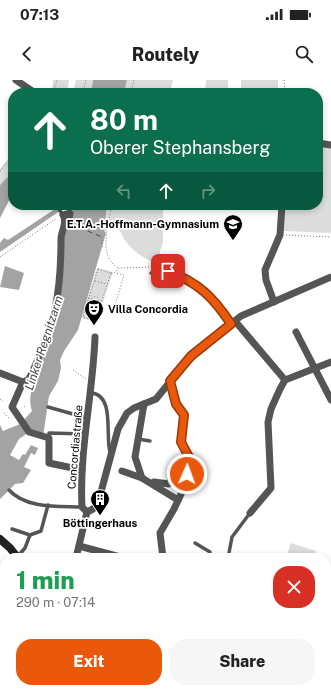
<!DOCTYPE html>
<html lang="en">
<head>
<meta charset="utf-8">
<style>
  :root { --surface:#fff; --page:#f6f6f6; --text:#222; --muted:#767676; --accent:#ea580c }
  body { margin:0; font-family:"Public Sans",sans-serif; background:var(--page); color:var(--text); height:100vh; display:flex; flex-direction:column; font-size:15px; white-space:nowrap }
  * { box-sizing:border-box; margin:0 }
  p { font-size:13px; color:var(--muted) }
  .icon { flex:none; width:22px; height:22px; fill:none; stroke:currentColor; stroke-width:2; stroke-linecap:round; stroke-linejoin:round }
  .map { position:relative; flex:1; overflow:hidden }
  .sheet { position:absolute; left:0px; top:473px; width:331px; height:140px; display:flex; flex-direction:column; background:var(--surface); border-radius:16px 16px 0 0; box-shadow:0 2px 6px #0003 }
  .sheet>* { flex:none }
  .guide { position:absolute; left:8px; top:8px; width:315px; height:122px; border-radius:16px; box-shadow:0 2px 6px #0003; background:#0b6e4f; color:#fff; overflow:hidden }
  .pin { position:absolute; display:grid; place-items:center; width:34px; height:34px; color:#fff; margin:-17px; border-radius:8px; box-shadow:0 2px 6px #0006 }
  .me { position:absolute; width:44px; margin:-22px; rotate:2deg; stroke-linejoin:round; filter:drop-shadow(0 0 3px #0008) }
  .turn { display:flex; align-items:center; gap:14px; height:84px; padding:0 16px; font-size:18px }
  .turn .icon { width:52px; height:52px; stroke-width:2.5 }
  .turn b { display:block; font-size:28px; line-height:34px }
  .lanes { display:flex; align-items:center; height:38px; padding:0 16px; background:#0003; justify-content:center; gap:20px; direction:ltr }
  .lanes .off { opacity:.35 }
  .round { display:grid; place-items:center; flex:none; width:42px; height:42px; border-radius:16px; background:var(--page) }
  .headline { display:flex; align-items:center; justify-content:space-between; height:68px; padding:0 16px }
  h1 { font-size:24px; font-weight:800; line-height:30px; color:#1e9e55 }
  .cta { display:flex; gap:8px; margin-top:auto; padding:8px 16px }
  .cta a { flex:1; height:46px; border-radius:16px; background:var(--accent); color:#fff; font-size:16px; font-weight:800; line-height:46px; text-align:center }
  .cta a+a { background:var(--page); color:var(--text) }
  .status { display:flex; justify-content:space-between; align-items:center; height:28px; padding:0 20px; background:var(--surface); direction:ltr }
  .status svg { height:11px; fill:currentColor }
  header { display:flex; justify-content:space-between; align-items:center; height:52px; padding:0 16px; background:var(--surface); font-size:18px; font-weight:800 }
  .map>svg:first-child { display:block }
  .green { fill:#dcdcdc }
  .water { fill:#a3a3a3 }
  .lines { fill:none; stroke-linecap:round; stroke-linejoin:round }
  .ferry { stroke:#444; stroke-width:1; stroke-dasharray:5 4; stroke-linecap:butt }
  .path { stroke:#777; stroke-width:1; stroke-dasharray:1 2; stroke-linecap:butt }
  .lane { stroke:#555; stroke-width:3.5 }
  .street { stroke:#555; stroke-width:7 }
  .secondary { stroke:#222; stroke-width:8 }
  .route-casing { stroke:#983908; stroke-width:10 }
  .route { stroke:#ea580c; stroke-width:7 }
  .labels { text-anchor:middle; dominant-baseline:central; stroke-width:3.5; stroke-linejoin:round; paint-order:stroke }
  .poi-label { font-size:11px; font-weight:bold; fill:#000; stroke:#fff; text-anchor:end }
  .street-label { font-size:11px; fill:#000; stroke:#fff }
  .water-label { font-size:12px; font-style:italic; fill:#444; stroke:#fff }
</style>
</head>
<body>
<div class="status"><b>07:13</b><svg viewBox="0 0 49 12"><path d="M0 12V9h3v3zM5 12V6h3v6zM10 12V3h3v9zM15 12V0h3v12zM26 1h20v11H26zM47 4h2v5h-2z"/></svg></div>
<header><svg class="icon" aria-label="back" viewBox="0 0 24 24"><path d="M15 5l-7 7 7 7"/></svg>Routely<svg class="icon" aria-label="search" viewBox="0 0 24 24"><circle cx="10" cy="10" r="6"/><path d="M15 15l6 6"/></svg></header>
<div class="map">
<svg width="331" height="613" viewBox="0 0 331 613">
  <rect width="100%" height="100%" fill="#fff"/>
  <g class="green">
    <polygon points="53,0 69,0 67,13 52,13"/>
    <polygon points="76,0 93,0 91,13 73,13"/>
    <polygon points="127,0 173,0 170,13 124,13"/>
    <polygon points="206,0 228,0 228,13 205,13"/>
    <rect x="241" y="0" width="37" height="13"/>
    <polygon points="318,65 331,67 331,153 283,151 285,125 318,125"/>
    <polygon points="13,73 13,91 0,105 0,89"/>
    <path d="M 107,125 L 163,125 L 163,162 L 158,179 L 152,181 C 143,179 133,170 127,163 C 118,152 125,150 108,144 L 106,153 L 104,151 Z"/>
    <polygon points="97,188 113,192 96,242 81,238"/>
    <polygon points="291,463 316,471 314,478 286,478"/>
  </g>
  <g class="water">
    <polygon points="93,0 127,0 124,13 91,13"/>
    <polygon points="13,91 13,113 0,138 0,105"/>
    <path d="M 61,125 L 107,125 L 104,151 L 106,153 L 78,250 L 64,271 L 60,280 L 61,288 L 58,301 L 49,316 L 43,357 L 32,350 L 19,359 L 10,375 L 19,380 L 23,374 L 25,375 L 31,365 L 38,368 L 35,375 L 31,373 L 24,387 L 31,390 L 23,403 L 15,404 L 0,419 L 0,345 L 3,351 L 20,344 L 32,331 C 27,317 34,301 39,288 C 58,242 63,208 63,159 C 64,148 74,138 73,128 L 67,126 L 0,172 L 0,163 L 4,158 L 8,160 Z"/>
    <polygon points="5,186 24,193 19,210 0,207"/>
  </g>
  <g class="lines">
    <polyline class="ferry" points="71,144 102,157"/>
    <g class="path">
      <polyline points="284,0 285,13"/>
      <polyline points="53,13 57,0"/>
      <polyline points="83,13 86,0"/>
      <polyline points="131,13 134,0"/>
      <polyline points="8,61 13,64"/>
      <polyline points="0,91 13,76"/>
      <path d="M 112,125 C 109,144 97,178 119,188"/>
      <polyline points="286,155 331,157"/>
      <polyline points="102,157 102,166 105,166"/>
      <polyline points="0,177 57,138"/>
      <polygon points="98,189 111,193 95,241 83,237"/>
      <polyline points="111,193 114,193 119,188 153,187"/>
      <polyline points="95,201 106,204"/>
      <circle cx="95" cy="220" r="3.5"/>
      <polyline points="88,218 91,219"/>
      <polyline points="112,235 124,195 115,193"/>
      <polyline points="73,290 86,299"/>
      <polyline points="0,319 3,321"/>
      <polyline points="24,327 26,325"/>
      <polyline points="4,333 9,338 11,337"/>
    </g>
    <g class="lane">
      <polyline points="56,125 63,135"/>
      <path d="M 151,193 C 180,179 217,223 231,244"/>
      <path d="M 92,313 C 115,316 105,356 110,372"/>
      <polyline points="48,327 87,338"/>
      <polyline points="49,358 49,353 85,354"/>
      <polyline points="138,359 150,361"/>
      <path d="M 9,410 C 26,429 59,426 82,427"/>
      <polyline points="12,449 30,455"/>
      <polyline points="195,463 210,472 210,478"/>
      <polyline points="18,476 25,468 30,455 41,451 48,425"/>
      <polyline points="228,478 232,457 250,433"/>
      <polyline points="173,608 184,613"/>
      <polyline points="0,613 5,603"/>
      <polyline points="42,613 45,608"/>
      <polyline points="154,613 158,608"/>
    </g>
    <g class="street">
      <polyline points="16,0 35,13"/>
      <polyline points="318,63 331,65"/>
      <polyline points="274,222 266,200 265,190 280,155 282,125"/>
      <polyline points="235,241 285,300"/>
      <polyline points="296,252 331,320"/>
      <path d="M 0,293 L 23,302 L 28,300 L 31,295 C 55,243 61,215 61,159 C 61,151 68,143 63,135 L 70,133 L 68,146"/>
      <polyline points="23,302 12,327 29,352 49,358 49,383 82,390"/>
      <polyline points="122,391 142,398 178,420"/>
      <polyline points="142,398 135,377 144,324"/>
      <polyline points="154,402 169,404 173,395"/>
      <polyline points="87,432 93,429 98,423 118,349 127,333 134,328 156,319 191,276 241,236 331,197"/>
      <path d="M 87,432 L 82,427 C 79,370 93,314 95,257"/>
      <polyline points="250,433 271,408 268,342 271,329 280,309 285,300 331,282"/>
      <polyline points="79,466 124,478"/>
      <polyline points="76,478 87,432"/>
      <polyline points="163,478 160,453 174,429 182,412 189,377 181,362 184,335 176,324 170,301"/>
      <polyline points="0,535 5,536"/>
      <polyline points="0,597 5,601"/>
      <polyline points="13,608 20,613"/>
      <polyline points="97,608 104,613"/>
      <polyline points="311,608 313,613"/>
      <polyline points="110,613 112,608"/>
    </g>
    <g class="secondary">
      <polyline points="0,459 10,468 18,478"/>
      <polyline points="326,583 331,581"/>
    </g>
  </g>
  <g class="lines">
    <g class="route-casing">
      <path id="route" d="M 168,191 C 199,203 213,217 231,244 L 191,276 L 170,301 L 176,324 L 184,335 L 181,362 L 189,377 L 187,394"/>
    </g>
    <use href="#route" class="route"/>
  </g>
  <defs>
    <g id="school-pin" transform="scale(1)"><path d="M0 17L-7.5 6A9.5 9.5 0 1 1 7.5 6Z" fill="#000" stroke="#fff"/><path d="M0-5L7-2L0 1L-7-2ZM-4 1L0 2.5L4 1V4Q0 6-4 4Z" fill="#fff"/></g>
    <g id="theatre-pin" transform="scale(1)"><path d="M0 17L-7.5 6A9.5 9.5 0 1 1 7.5 6Z" fill="#000" stroke="#fff"/><path d="M-5-5.5Q0-4 5-5.5V0Q5 5 0 6Q-5 5-5 0ZM-3.3-2.5H-1v1.5H-3.3ZM1-2.5H3.3v1.5H1ZM-2.8 1Q0 5.5 2.8 1Z" fill="#fff"/></g>
    <g id="building-pin" transform="scale(1)"><path d="M0 17L-7.5 6A9.5 9.5 0 1 1 7.5 6Z" fill="#000" stroke="#fff"/><path d="M-4-6H4V6H1V3H-1V6H-4ZM-2.5-4.3h1.7v1.8h-1.7ZM.8-4.3h1.7v1.8H.8ZM-2.5-1h1.7V.8h-1.7ZM.8-1h1.7V.8H.8Z" fill="#fff"/></g>
  </defs>
  <g fill-rule="evenodd">
    <use href="#school-pin" x="233" y="144"/>
    <use href="#theatre-pin" x="94" y="229"/>
    <use href="#building-pin" x="100" y="419"/>
  </g>
  <g class="labels">
    <g class="poi-label">
      <text x="219" y="144">E.T.A.-Hoffmann-Gymnasium</text>
      <text x="108" y="229" text-anchor="start">Villa Concordia</text>
      <text x="100" y="443" text-anchor="middle">Böttingerhaus</text>
    </g>
    <g class="street-label">
      <text transform="translate(75 367) rotate(-85)">Concordiastraße</text>
    </g>
    <g class="water-label">
      <text transform="translate(44 263) rotate(-72)">Linker Regnitzarm</text>
    </g>
  </g>
</svg>
<div class="pin" style="left:168px;top:191px;background:#d93025"><svg class="icon" aria-label="arrive" viewBox="0 0 24 24"><path d="M6 21V4h12l-3 4 3 4H6"/></svg></div>
<svg class="me" style="left:187px;top:394px" viewBox="-20 -20 40 40"><circle r="17" fill="#ea580c" stroke="#fff" stroke-width="3"/><path d="M0-11L8 9 0 5-8 9z" fill="#fff"/></svg>
<div class="guide">
<div class="turn"><svg class="icon" aria-label="ahead" viewBox="0 0 24 24"><path d="M12 20V5M6 11l6-6 6 6"/></svg><div><b>80 m</b>Oberer Stephansberg</div></div>
<div class="lanes"><svg class="icon off" aria-label="left" viewBox="0 0 24 24"><path d="M17 20v-9H6M10 6l-5 5 5 5"/></svg><svg class="icon" aria-label="ahead" viewBox="0 0 24 24"><path d="M12 20V5M6 11l6-6 6 6"/></svg><svg class="icon off" aria-label="right" viewBox="0 0 24 24"><path d="M7 20v-9h11M14 6l5 5-5 5"/></svg></div>
</div>
<section class="sheet">
<div class="headline"><div><h1>1 min</h1><p>290 m · 07:14</p></div><a class="round" style="background:#d93025;color:#fff"><svg class="icon" aria-label="close" viewBox="0 0 24 24"><path d="M6 6l12 12M18 6L6 18"/></svg></a></div>
<div class="cta"><a>Exit</a><a>Share</a></div>
</section>
</div>
</body>
</html>
